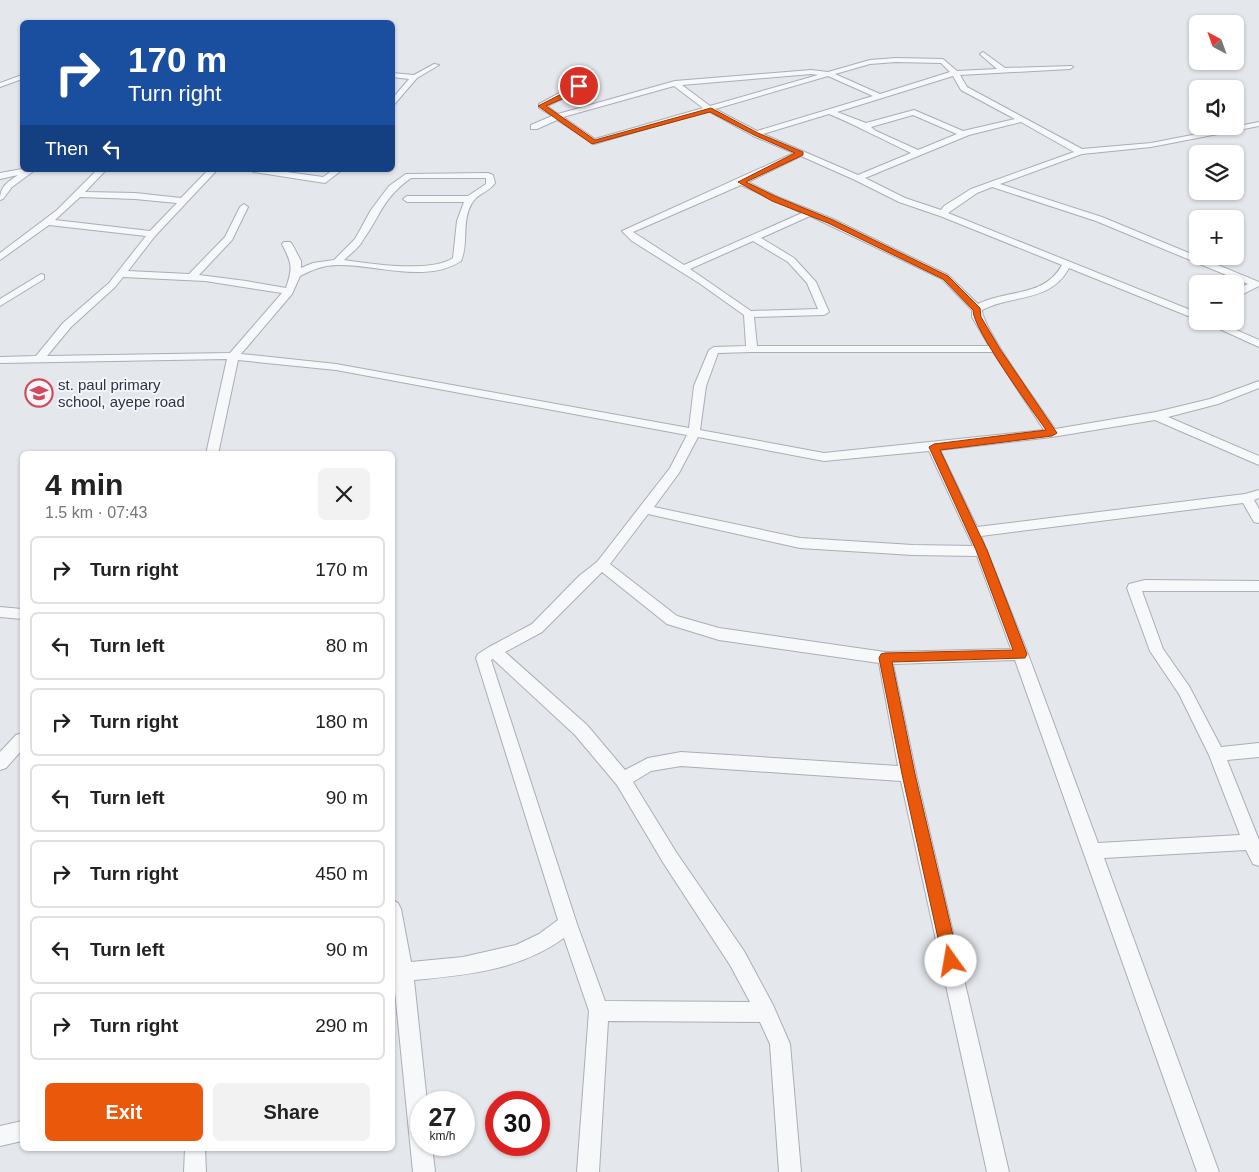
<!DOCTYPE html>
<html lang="en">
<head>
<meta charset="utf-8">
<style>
  :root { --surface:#fff; --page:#f2f2f2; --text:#222; --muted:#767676; --line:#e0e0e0; --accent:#ea580c }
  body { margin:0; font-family:Helvetica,sans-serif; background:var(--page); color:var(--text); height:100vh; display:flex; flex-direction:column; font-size:19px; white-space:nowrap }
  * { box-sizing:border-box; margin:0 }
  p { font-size:16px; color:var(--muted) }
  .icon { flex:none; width:28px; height:28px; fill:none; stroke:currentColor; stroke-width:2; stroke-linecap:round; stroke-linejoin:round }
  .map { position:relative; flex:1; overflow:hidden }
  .sheet { position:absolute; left:20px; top:451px; width:375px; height:700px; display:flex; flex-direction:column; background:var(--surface); border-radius:8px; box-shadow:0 1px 4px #0004 }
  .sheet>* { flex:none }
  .guide { position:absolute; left:20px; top:20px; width:375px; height:152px; border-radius:8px; box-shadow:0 1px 4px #0004; background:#1a4fa0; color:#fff; overflow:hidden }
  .needle { width:32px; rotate:319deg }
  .fabs { position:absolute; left:1189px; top:15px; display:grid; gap:10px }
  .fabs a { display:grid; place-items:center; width:55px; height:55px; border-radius:8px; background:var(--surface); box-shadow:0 1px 4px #0004; font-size:25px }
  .speed { position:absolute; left:410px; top:1091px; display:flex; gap:10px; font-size:25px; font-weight:700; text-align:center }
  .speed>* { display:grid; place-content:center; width:65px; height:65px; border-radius:50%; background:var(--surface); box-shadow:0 1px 4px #0004; line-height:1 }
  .speed small { font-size:12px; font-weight:400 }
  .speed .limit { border:8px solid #d22; background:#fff; color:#111 }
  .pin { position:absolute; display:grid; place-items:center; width:42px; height:42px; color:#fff; margin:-21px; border:2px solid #fff; border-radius:50%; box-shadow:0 1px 5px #0007 }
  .me { position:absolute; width:55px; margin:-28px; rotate:347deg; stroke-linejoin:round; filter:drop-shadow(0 0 4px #0008) }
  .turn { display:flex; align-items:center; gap:18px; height:105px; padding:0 25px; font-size:22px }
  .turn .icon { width:65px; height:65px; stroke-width:2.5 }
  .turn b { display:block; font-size:35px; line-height:42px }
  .then { display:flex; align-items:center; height:48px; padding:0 25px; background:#0003; gap:10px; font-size:19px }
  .round { display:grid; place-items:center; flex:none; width:52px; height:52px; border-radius:8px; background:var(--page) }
  .headline { display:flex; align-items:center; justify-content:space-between; height:85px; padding:0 25px }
  h1 { font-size:30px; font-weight:600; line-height:38px }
  .action { display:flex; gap:10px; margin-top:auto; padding:10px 25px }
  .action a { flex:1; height:58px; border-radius:8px; background:var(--accent); color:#fff; font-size:20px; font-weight:600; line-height:58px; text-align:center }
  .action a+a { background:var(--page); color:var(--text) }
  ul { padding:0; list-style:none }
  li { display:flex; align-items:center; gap:15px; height:68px; margin:0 10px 8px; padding:0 15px; border:2px solid var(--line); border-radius:8px }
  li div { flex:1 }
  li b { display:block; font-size:19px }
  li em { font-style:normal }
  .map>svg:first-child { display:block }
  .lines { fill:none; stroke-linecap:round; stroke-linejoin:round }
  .minor-casing { stroke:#a9aeb7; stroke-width:2 }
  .minor { fill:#f7f8fa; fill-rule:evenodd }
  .route { fill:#ea580c; stroke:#983908 }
  .labels { text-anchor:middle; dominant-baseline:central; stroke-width:4; stroke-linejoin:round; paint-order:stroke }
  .poi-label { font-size:15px; fill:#2b3445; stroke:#f4f6f9; text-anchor:start }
</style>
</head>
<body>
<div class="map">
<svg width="1259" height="1172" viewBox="0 0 1259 1172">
  <rect width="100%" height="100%" fill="#e4e7ec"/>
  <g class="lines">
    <g class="minor-casing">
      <g id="minor">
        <path d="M 983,52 L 1005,68 L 1072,66 L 1073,67 L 1070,69 L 960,75 L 967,87 L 1082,149 L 1151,143 L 1259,122 L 1259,126 L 1151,147 L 1082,154 L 1000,184 L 1102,217 L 1259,282 L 1259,286 L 1239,296 L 1235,297 L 1235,290 L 1248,284 L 1096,221 L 992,187 L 977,193 L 948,213 L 1198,313 L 1198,320 L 1069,268 C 1050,303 1013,294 982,310 C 982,328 1042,409 1055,429 L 1156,412 L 1210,399 L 1259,381 L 1259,388 L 1218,404 L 1168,417 L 1259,456 L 1259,465 L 1155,420 L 1052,437 L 940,450 L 977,527 L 1245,494 L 1259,490 L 1259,498 L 1254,500 L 1259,509 L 1259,523 L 1254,522 L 1243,503 L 981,536 L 1028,654 L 1098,843 L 1240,835 L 1209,755 L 1179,694 L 1150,651 L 1127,588 L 1129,584 L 1145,580 L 1259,581 L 1259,591 L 1142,591 L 1163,649 L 1189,686 L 1221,747 L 1259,743 L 1259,757 L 1227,760 L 1259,840 L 1259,866 L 1253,864 L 1246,850 L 1104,858 L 1219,1172 L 1197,1172 L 1015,660 L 893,664 L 916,774 L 1009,1172 L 987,1172 L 901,781 L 681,766 L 651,771 L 633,782 L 676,852 L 744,951 L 773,1005 L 790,1044 L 801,1172 L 779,1172 L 770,1044 L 760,1022 L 608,1021 L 599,1172 L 577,1172 L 589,1011 L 564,938 C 520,970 467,975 414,980 L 427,1102 L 421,1102 L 421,1145 L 432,1145 L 435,1172 L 413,1172 L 392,961 L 392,900 L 398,903 L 401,909 L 411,962 L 463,957 L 516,945 L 539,934 L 558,920 L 476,658 L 478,654 L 489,647 L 532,624 L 579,576 L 597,562 L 670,468 L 687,435 L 336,370 L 238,360 L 218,454 L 206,454 L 227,359 L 0,363 L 0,357 L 36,356 L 63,323 L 109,283 L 146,236 L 49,225 L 0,260 L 0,253 L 57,210 L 97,170 L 106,170 L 85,192 L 135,193 L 181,198 L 208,170 L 217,170 L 155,236 L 128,271 L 189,274 L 225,237 L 240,207 L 244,204 L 248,207 L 232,240 L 199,275 L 246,281 L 286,288 C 293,268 292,263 282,244 L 284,242 L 290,242 L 292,244 L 301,261 L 301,268 L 313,263 L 334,260 L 355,239 L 371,210 L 389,186 L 406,174 L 488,173 L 493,175 L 495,183 C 489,192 477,194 472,203 C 461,221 469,243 461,261 C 427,284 375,264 337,265 C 323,265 312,270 300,276 L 292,294 L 241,354 L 336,364 L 689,428 L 694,386 L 709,350 L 714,347 L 746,346 L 744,315 L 699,283 L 632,241 L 622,231 L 794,153 L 753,136 L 708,111 L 594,144 L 557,120 L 537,129 L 531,129 L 531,125 L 552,116 L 539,108 L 539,104 L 587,78 L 590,78 L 590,82 L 573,94 L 547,106 L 558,114 L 675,81 L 811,70 L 828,72 L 870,60 L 896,58 L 943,59 L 957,71 L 997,69 L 981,55 L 980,54 ZM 896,62 L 941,63 L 950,72 L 880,94 L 835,74 L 870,64 ZM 811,74 L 818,75 L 710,106 L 682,85 ZM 828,76 L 873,96 L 757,131 L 715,109 ZM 953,76 L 961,90 L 1015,119 L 963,131 L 914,110 L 866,123 L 837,112 ZM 674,86 L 703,108 L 595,139 L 563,117 ZM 829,114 C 858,126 883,140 911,153 L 858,175 L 763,134 ZM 913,115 L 957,134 L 918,150 L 876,131 L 871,127 ZM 1021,122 L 1074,152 L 971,189 L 944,206 L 941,210 L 905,198 L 865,178 L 969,135 ZM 801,156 L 855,180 L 899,202 L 940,216 L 1062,265 C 1044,298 1007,289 978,304 L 948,275 L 833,219 L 778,197 L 748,182 ZM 411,178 L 486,178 L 486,184 L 468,196 L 407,196 L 403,199 L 407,202 L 464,202 L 457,221 L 453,258 C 430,273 372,264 344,260 C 350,254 359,248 363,240 C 382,213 382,199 411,178 ZM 741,185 L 802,213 L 684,265 L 633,232 ZM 80,197 L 135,199 L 177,203 L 150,231 L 55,220 ZM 810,216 L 942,279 L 972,310 L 972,317 L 989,346 L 757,346 L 754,317 L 824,315 L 829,312 L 816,282 L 794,258 L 761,238 ZM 753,241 L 788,262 L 807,283 L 818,309 L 751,311 L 690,269 ZM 123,277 L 205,281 L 282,293 L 230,353 L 47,356 L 71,327 L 115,287 ZM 752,352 L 993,352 L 1044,430 L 824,453 L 700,430 L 706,386 L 718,353 ZM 698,437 L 824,461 L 929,451 L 973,546 L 913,545 L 800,538 L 654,507 L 679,473 ZM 648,514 L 800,548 L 913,555 L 977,556 L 1011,649 L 885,652 L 719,628 L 677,616 L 610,564 ZM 602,572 L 667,624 L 719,640 L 879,663 L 898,766 L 681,752 L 648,758 L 625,770 L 587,725 L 505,652 L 542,632 ZM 493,659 L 575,735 L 617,785 L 664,864 L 730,965 L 750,1002 L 605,1001 L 577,924 L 491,660 Z"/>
        <polygon points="434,64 439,65 417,78 392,107 392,99 409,79 392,77 392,73 414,75"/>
        <polygon points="22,75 22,79 0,87 0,83"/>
        <path d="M 22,169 L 35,170 L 12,187 L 3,199 L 0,200 C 0,186 8,182 18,175 L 0,179 L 0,173 Z"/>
        <polygon points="250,170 272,170 323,177 333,170 342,170 325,183 254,172"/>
        <polygon points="41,274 44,275 44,279 0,306 0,299"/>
        <polygon points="1202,321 1216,321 1259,340 1259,347"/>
        <polygon points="0,607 22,609 22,619 0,617"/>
        <polygon points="22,733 22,750 6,768 0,770 0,752 16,735"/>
        <polygon points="22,1121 22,1141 0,1146 0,1126"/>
        <polygon points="185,1149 205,1149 206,1172 184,1172"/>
      </g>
    </g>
    <use href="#minor" class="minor"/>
  </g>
  <path class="route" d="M 579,85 L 582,86 L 573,94 L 546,106 L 595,140 L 711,108 L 758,133 L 803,152 L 803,155 L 746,182 L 777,197 L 833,220 L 948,276 L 980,308 L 981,317 L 1000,349 L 1057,433 L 1052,436 L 940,450 L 987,550 L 1027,654 L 1025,658 L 892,662 L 915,774 L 959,961 L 956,967 L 951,969 L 945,967 L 943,961 L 902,774 L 879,658 L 881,654 L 885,653 L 1013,650 L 976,550 L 929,447 L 934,444 L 1046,430 C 1032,410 972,328 973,310 L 943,279 L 828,223 L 772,201 L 738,182 L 795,153 L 754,135 L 710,112 L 592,144 L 538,106 Z"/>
  <defs>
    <g id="school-ring" transform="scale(1.4375)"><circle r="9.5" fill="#f4f6f9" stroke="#d1495b" stroke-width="1.5"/><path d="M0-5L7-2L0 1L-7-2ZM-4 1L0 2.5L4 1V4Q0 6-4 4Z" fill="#d1495b"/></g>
  </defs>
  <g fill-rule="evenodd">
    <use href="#school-ring" x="39" y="393"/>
  </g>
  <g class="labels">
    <g class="poi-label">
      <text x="58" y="384">st. paul primary<tspan x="58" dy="17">school, ayepe road</tspan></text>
    </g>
  </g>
</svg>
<div class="fabs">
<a><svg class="needle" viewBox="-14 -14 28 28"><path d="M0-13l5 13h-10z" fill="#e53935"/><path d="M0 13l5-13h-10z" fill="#767676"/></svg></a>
<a><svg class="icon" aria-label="sound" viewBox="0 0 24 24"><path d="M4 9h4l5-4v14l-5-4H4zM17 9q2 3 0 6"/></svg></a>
<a><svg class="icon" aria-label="layers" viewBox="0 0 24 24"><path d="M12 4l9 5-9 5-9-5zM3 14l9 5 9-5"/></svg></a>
<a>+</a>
<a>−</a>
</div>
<div class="speed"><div>27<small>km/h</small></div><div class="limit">30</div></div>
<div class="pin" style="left:579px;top:86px;background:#d93025"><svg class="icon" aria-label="arrive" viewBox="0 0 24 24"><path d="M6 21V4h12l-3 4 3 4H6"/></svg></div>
<svg class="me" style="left:951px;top:961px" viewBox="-20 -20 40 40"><circle r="19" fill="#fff"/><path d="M0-13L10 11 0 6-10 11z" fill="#ea580c"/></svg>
<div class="guide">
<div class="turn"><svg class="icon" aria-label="right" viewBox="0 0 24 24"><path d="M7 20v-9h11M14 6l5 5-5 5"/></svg><div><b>170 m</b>Turn right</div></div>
<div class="then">Then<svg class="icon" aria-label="left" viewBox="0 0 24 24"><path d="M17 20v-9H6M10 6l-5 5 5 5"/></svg></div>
</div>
<section class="sheet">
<div class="headline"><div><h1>4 min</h1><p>1.5 km · 07:43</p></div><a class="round"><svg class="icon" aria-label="close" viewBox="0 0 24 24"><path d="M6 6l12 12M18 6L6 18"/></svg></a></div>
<ul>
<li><svg class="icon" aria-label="right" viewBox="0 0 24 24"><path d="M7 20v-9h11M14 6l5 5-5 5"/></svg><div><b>Turn right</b></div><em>170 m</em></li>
<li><svg class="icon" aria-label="left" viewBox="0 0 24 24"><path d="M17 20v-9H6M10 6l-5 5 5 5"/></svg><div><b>Turn left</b></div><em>80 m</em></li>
<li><svg class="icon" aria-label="right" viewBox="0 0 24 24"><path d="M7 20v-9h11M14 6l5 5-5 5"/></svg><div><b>Turn right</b></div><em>180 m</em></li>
<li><svg class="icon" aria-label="left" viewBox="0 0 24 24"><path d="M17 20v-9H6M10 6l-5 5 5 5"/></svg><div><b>Turn left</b></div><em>90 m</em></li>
<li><svg class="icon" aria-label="right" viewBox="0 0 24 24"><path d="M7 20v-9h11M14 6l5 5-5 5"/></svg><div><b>Turn right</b></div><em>450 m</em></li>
<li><svg class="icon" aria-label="left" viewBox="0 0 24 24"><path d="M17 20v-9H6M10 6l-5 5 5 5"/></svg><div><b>Turn left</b></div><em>90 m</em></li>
<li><svg class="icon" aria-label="right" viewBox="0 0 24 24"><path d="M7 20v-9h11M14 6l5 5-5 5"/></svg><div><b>Turn right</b></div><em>290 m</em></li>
</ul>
<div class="action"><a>Exit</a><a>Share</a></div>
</section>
</div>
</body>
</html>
